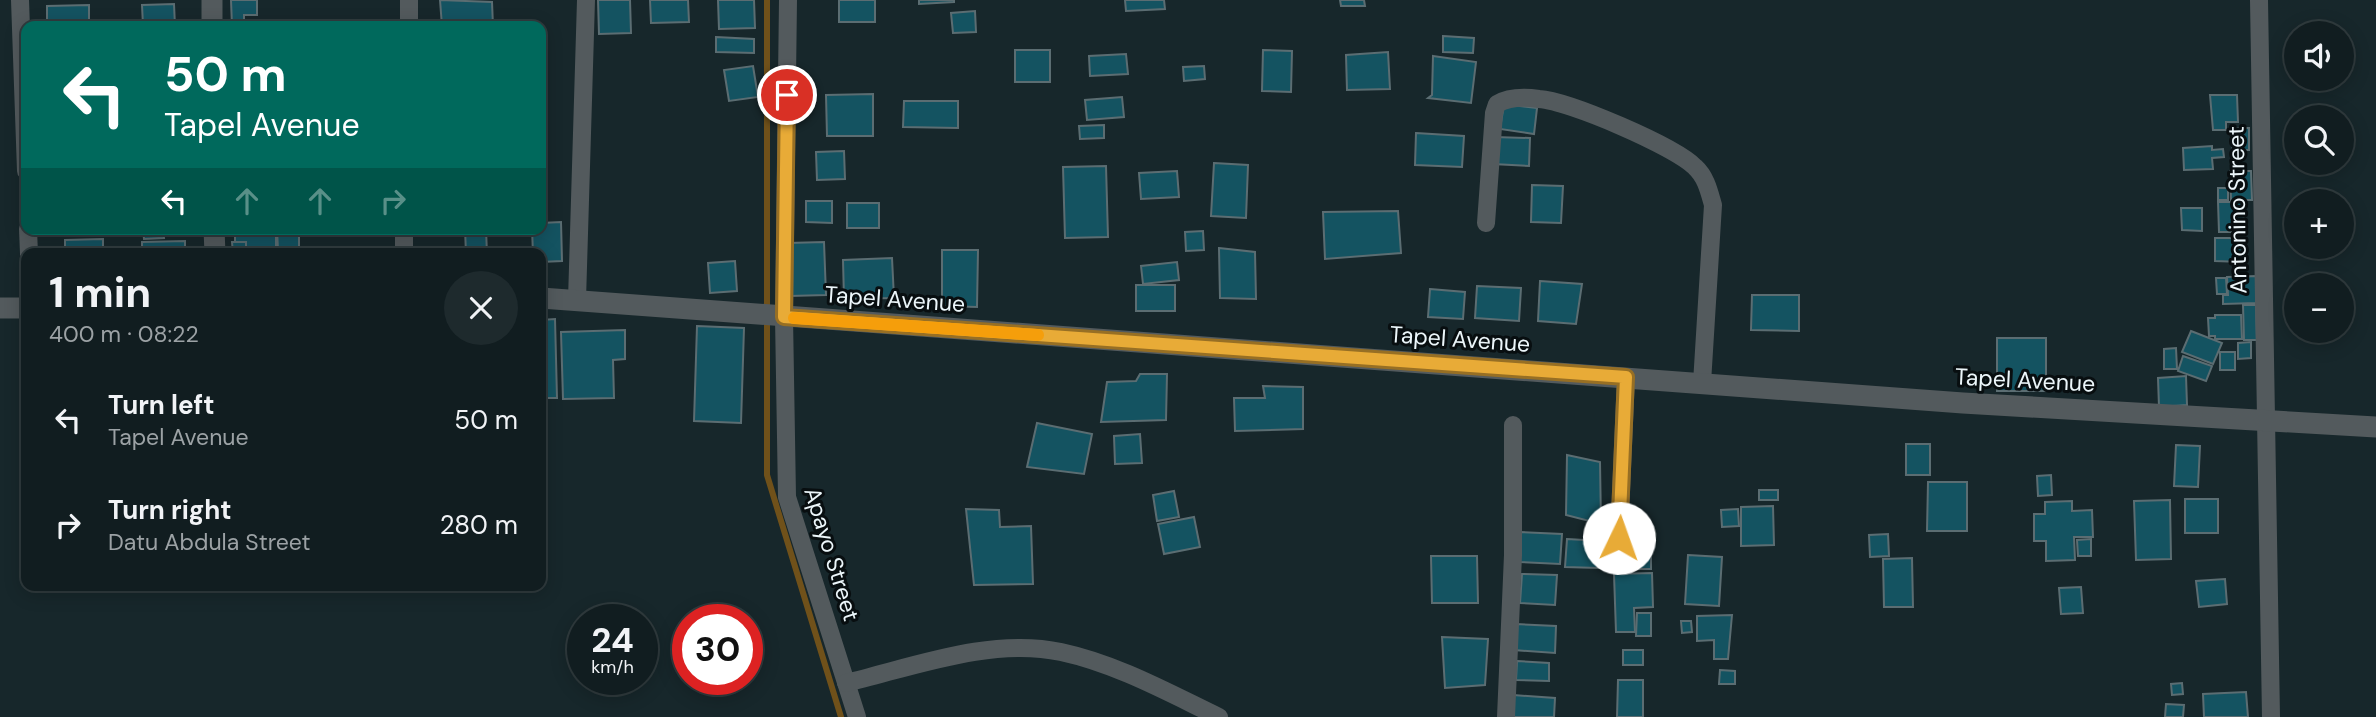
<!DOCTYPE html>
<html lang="en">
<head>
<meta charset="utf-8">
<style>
  :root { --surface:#111d20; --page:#1e2a2d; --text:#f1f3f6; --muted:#9ca2a5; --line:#303b3e }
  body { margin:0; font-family:"DM Sans",sans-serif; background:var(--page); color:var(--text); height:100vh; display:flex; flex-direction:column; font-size:26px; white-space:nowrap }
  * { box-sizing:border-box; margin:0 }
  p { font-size:23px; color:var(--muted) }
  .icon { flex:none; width:38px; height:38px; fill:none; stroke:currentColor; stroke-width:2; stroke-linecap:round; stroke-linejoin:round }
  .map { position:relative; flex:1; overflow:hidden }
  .panel { position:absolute; left:21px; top:248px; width:525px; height:343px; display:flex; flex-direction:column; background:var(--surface); border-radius:14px; box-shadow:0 4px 18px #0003,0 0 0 2px var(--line) }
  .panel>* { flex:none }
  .guide { position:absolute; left:21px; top:21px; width:525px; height:214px; border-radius:14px; box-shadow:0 4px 18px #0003,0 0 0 2px var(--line); background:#00695c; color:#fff; overflow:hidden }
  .tools { position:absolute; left:2284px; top:21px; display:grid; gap:14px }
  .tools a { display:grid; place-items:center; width:70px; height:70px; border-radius:50%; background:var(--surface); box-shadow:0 4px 18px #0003,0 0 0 2px var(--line); font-size:35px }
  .speed { position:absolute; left:567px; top:604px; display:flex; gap:14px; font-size:35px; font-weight:700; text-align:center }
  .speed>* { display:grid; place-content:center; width:91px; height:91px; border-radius:50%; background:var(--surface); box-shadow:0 4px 18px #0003,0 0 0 2px var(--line); line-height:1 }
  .speed small { font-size:18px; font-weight:400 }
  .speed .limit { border:10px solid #d22; background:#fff; color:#111 }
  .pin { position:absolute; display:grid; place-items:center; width:60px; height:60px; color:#fff; margin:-30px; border:4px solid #fff; border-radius:50%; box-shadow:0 2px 7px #0007 }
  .me { position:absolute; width:77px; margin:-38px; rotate:3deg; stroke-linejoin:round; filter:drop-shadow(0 0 5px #0008) }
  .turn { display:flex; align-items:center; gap:24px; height:147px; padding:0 28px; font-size:32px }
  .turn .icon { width:91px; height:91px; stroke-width:2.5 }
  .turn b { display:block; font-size:49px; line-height:60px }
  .lanes { display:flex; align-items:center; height:66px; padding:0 28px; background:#0003; justify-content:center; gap:35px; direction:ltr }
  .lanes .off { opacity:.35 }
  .round { display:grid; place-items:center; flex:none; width:74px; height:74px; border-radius:37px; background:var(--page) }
  .overview { display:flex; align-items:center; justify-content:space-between; height:119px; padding:0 28px }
  h1 { font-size:42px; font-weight:700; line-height:52px }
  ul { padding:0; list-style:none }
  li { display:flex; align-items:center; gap:21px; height:105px; padding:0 28px }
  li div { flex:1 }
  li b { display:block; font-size:26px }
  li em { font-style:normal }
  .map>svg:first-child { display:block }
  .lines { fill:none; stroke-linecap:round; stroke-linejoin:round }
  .stream { stroke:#70511a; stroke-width:6 }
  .building { fill:#145361; stroke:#5b6d72; stroke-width:2 }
  .minor { stroke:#535a5d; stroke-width:18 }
  .tertiary { stroke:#535a5d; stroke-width:21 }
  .route-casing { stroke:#976f24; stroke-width:18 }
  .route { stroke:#e8ab37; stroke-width:12 }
  .slow { stroke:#f59e0b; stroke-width:12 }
  .labels { text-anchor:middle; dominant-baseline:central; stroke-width:6; stroke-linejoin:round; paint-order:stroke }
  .street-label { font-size:23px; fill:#ecf6fa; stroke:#080e10 }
</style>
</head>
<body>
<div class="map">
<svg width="2376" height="717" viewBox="0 0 2376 717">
  <rect width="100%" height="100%" fill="#17272b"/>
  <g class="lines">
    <polyline class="stream" points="767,0 767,475 841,717"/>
  </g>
  <g class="building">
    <polygon points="231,0 257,0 257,15 244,15 244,26 232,26"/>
    <polygon points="440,0 492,2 493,26 442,26"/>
    <polygon points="598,0 630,0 631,33 599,34"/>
    <polygon points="650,0 688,0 689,22 651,23"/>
    <polygon points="718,0 754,0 755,28 719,29"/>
    <rect x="839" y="0" width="36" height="22"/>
    <polygon points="919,0 954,0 954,2 919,4"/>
    <polygon points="1125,0 1164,0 1165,9 1126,11"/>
    <polygon points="1340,0 1364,0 1365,6 1341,6"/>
    <polygon points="174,4 175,26 143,26 142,5"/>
    <polygon points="89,5 89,22 47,22 47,6"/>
    <polygon points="975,11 976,32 953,33 951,13"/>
    <polygon points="1443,36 1474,38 1473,53 1443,52"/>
    <polygon points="716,37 754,39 754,53 716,52"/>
    <rect x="1015" y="50" width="35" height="32"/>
    <polygon points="1263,50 1292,51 1291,92 1262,91"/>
    <polygon points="1388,52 1390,89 1347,90 1346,55"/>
    <polygon points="1126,54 1128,74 1090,76 1089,56"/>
    <polygon points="1433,56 1476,62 1471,103 1428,98 1432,95"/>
    <polygon points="753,66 758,97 729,101 724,70"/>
    <polygon points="1204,66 1205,79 1184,81 1183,67"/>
    <polygon points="873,94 873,136 827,136 826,95"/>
    <polygon points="2210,95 2237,95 2238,122 2226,122 2226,130 2213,130"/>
    <polygon points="1122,97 1124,117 1087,120 1085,100"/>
    <polygon points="904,101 958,101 958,128 903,127"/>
    <polygon points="1504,104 1537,108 1534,134 1500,129"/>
    <polygon points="1104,125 1104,138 1080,139 1079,126"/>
    <polygon points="2231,128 2249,128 2249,150 2243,150 2243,158 2233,158"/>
    <polygon points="1416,133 1464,136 1462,167 1415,165"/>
    <polygon points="1494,137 1530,138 1529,166 1493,164"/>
    <polygon points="2212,146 2212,150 2223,149 2224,157 2212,158 2213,169 2184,170 2183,148"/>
    <polygon points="844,151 845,179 817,180 816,152"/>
    <polygon points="1214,163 1248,165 1246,218 1211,216"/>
    <polygon points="1106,166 1108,237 1065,238 1063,167"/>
    <polygon points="1177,171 1179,197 1141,199 1139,173"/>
    <polygon points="2230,171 2251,171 2252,200 2231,200"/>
    <polygon points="1532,185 1563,186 1561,223 1531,222"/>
    <rect x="2218" y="188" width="10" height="12"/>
    <polygon points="806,201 832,201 832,223 806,222"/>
    <polygon points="2218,202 2243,202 2244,232 2219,232"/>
    <rect x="847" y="203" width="32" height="25"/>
    <polygon points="2181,208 2202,208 2202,231 2182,230"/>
    <polygon points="1398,211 1401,253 1325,259 1323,212"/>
    <polygon points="561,222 562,261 541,262 541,254 533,254 532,229 541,229 541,223"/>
    <polygon points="143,229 163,229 164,238 144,239"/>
    <polygon points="276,229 276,254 246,254 246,242 235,242 235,231"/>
    <polygon points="277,229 299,229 299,250 278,250"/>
    <polygon points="465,229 486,229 487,254 466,254"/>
    <polygon points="1203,231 1204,250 1186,251 1185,232"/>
    <polygon points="2215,238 2242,238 2242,262 2215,261"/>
    <polygon points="103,239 103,254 65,254 65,240"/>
    <polygon points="185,241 185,254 142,254 142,242"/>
    <polygon points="232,242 246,242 246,254 233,254"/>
    <polygon points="824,242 826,295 790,296 788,243"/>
    <polygon points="1219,248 1255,252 1256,299 1220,298"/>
    <polygon points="942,250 978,250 977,307 942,306"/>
    <polygon points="892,258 894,298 844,299 843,260"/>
    <polygon points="735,261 737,291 710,293 708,263"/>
    <polygon points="1177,262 1179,280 1143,284 1141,266"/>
    <polygon points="2256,276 2256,303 2223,304 2223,295 2228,295 2227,277"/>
    <polygon points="2216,278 2226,278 2227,294 2217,294"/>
    <polygon points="1540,281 1582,284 1576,324 1538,321"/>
    <rect x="1136" y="285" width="39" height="26"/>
    <polygon points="1477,286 1521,288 1519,321 1475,318"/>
    <polygon points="1430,289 1465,292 1463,319 1428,317"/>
    <polygon points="1752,295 1799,295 1799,331 1751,330"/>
    <polygon points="2243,305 2256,305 2257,340 2244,340"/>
    <polygon points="2215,315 2241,315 2242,339 2215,339 2215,336 2209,336 2208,318 2215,318"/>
    <polygon points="555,319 557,398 541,398 541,320"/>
    <polygon points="697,326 744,328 741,423 694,421"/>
    <polygon points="625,330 625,359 613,360 614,398 563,399 561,332"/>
    <polygon points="2191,331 2222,343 2213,364 2182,352"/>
    <rect x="1997" y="338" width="49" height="53"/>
    <polygon points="2251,342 2251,358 2238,359 2238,343"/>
    <polygon points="2176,348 2177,369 2164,369 2164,349"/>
    <rect x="2220" y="352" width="15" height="18"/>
    <polygon points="2183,356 2212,366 2206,381 2178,371"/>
    <polygon points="1140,374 1167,374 1166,420 1101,422 1107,382 1136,381"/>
    <polygon points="2186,376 2187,405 2159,407 2158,378"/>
    <polygon points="1263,386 1303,387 1303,429 1235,431 1234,398 1265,398"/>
    <polygon points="1037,423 1092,434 1084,474 1027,467"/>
    <polygon points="1140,434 1142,463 1115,464 1114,436"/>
    <rect x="1906" y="444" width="24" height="31"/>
    <polygon points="2176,445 2200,446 2198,487 2174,486"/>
    <polygon points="1567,455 1600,462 1601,524 1566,515"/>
    <polygon points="2051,475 2052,495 2038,496 2037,476"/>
    <polygon points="1928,482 1967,482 1967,531 1927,531"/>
    <rect x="1759" y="490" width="19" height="10"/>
    <polygon points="1174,491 1179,517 1157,521 1153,495"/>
    <rect x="2185" y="499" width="33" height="34"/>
    <polygon points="2170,500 2171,559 2136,560 2134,501"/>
    <polygon points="2072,501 2072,511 2092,510 2093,537 2074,537 2075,560 2046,561 2046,541 2034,541 2034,514 2045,514 2045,502"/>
    <polygon points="1773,506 1774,545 1741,546 1741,507"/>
    <polygon points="966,509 999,510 1000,527 1031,526 1033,584 974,585"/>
    <polygon points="1738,509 1739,526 1722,527 1721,510"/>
    <polygon points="1194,517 1200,547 1164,554 1158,524"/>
    <polygon points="1520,532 1562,534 1560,564 1519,562"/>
    <polygon points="1888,534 1889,556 1870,557 1869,535"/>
    <polygon points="1567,539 1601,541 1599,568 1565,567"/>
    <polygon points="2091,539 2091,556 2078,556 2077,540"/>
    <polygon points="1636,542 1651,542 1651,569 1625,569 1625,557 1636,557"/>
    <polygon points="1688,555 1722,557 1719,606 1685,604"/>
    <polygon points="1431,556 1477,556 1478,603 1432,603"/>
    <polygon points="1912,558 1913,607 1884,607 1883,559"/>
    <polygon points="1652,573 1653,607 1634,608 1635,632 1616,632 1614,574"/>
    <polygon points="1522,574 1557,575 1555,605 1520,603"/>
    <polygon points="2225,579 2227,604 2199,607 2196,581"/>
    <polygon points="2081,587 2083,613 2061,614 2059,588"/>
    <polygon points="1637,613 1651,613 1651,636 1636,636"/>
    <polygon points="1732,615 1728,659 1714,659 1714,640 1697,641 1697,616"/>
    <polygon points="1681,621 1691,621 1692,632 1682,633"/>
    <polygon points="1516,624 1556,626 1555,653 1514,650"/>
    <polygon points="1442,637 1488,639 1485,685 1445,688"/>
    <rect x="1623" y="650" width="20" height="15"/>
    <polygon points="1517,661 1549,663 1549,681 1516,680"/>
    <polygon points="1720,670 1735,671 1735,684 1719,684"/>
    <polygon points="1618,680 1643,680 1643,717 1617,717"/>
    <polygon points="2182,683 2183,694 2172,695 2171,684"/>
    <polygon points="2246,692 2248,717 2204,717 2203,694"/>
    <polygon points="1513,695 1555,698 1554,717 1512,717"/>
    <polygon points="2166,704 2184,705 2183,717 2165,717"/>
  </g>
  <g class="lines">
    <g class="minor">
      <polyline points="20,0 26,171"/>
      <polyline points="788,0 784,317 787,497 857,717"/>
      <polyline points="2259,0 2271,717"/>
      <polyline points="409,26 409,0"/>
      <path d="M 1486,223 L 1494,113 L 1497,104 C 1509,97 1525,97 1539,99 C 1569,101 1674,146 1695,167 C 1706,177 1709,191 1713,205 L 1702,383"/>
      <polyline points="28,229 29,254"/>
      <polyline points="404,254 404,229"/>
      <polyline points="577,300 586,0"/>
      <polyline points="1619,538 1626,377"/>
      <path d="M 846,683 C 913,667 991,637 1061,652 C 1117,664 1169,693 1219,717"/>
      <polyline points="1506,717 1513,555 1513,425"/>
    </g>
    <g class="tertiary">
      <polyline points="212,0 212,26"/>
      <polyline points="214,229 215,254"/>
      <polyline points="541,298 1963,403 2376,427"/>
      <polyline points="0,308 26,308"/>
    </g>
  </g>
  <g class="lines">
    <g class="route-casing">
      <polyline id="route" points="787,95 784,317 1626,377 1619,538"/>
    </g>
    <use href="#route" class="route"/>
    <polyline class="slow" points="794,318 1038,335"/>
  </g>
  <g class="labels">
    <g class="street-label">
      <text transform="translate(2237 210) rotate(-91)">Antonino Street</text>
      <text transform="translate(895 299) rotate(4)">Tapel Avenue</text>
      <text transform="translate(1460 339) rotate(4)">Tapel Avenue</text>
      <text transform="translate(2025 380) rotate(3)">Tapel Avenue</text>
      <text transform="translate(832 554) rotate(73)">Apayo Street</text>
    </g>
  </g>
</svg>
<div class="tools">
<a><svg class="icon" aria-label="sound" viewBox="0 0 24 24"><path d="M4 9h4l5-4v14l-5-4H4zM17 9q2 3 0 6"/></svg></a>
<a><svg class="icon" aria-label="search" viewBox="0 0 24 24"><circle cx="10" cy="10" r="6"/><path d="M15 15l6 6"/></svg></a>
<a>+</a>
<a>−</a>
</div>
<div class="speed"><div>24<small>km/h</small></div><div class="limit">30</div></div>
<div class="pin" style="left:787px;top:95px;background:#d93025"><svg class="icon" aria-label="arrive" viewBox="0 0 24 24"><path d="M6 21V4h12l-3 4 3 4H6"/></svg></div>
<svg class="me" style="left:1619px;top:538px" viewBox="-20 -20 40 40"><circle r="19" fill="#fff"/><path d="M0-13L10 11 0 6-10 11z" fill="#e8ab37"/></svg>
<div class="guide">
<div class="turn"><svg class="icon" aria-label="left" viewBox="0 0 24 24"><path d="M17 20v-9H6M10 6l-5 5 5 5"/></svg><div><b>50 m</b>Tapel Avenue</div></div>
<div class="lanes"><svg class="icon" aria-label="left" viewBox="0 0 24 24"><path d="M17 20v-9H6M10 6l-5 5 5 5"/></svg><svg class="icon off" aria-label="ahead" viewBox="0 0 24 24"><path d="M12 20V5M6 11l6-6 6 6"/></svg><svg class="icon off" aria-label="ahead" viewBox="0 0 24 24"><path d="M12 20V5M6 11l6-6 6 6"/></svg><svg class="icon off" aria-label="right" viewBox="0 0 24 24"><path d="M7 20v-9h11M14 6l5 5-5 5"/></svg></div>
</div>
<section class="panel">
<div class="overview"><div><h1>1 min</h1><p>400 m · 08:22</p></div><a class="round"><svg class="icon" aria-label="close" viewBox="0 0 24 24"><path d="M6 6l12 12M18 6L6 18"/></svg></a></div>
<ul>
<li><svg class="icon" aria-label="left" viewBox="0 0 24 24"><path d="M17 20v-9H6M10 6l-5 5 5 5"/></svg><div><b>Turn left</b><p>Tapel Avenue</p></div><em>50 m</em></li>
<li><svg class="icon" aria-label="right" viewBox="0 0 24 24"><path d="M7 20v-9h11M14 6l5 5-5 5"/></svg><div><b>Turn right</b><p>Datu Abdula Street</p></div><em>280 m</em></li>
</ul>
</section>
</div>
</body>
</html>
